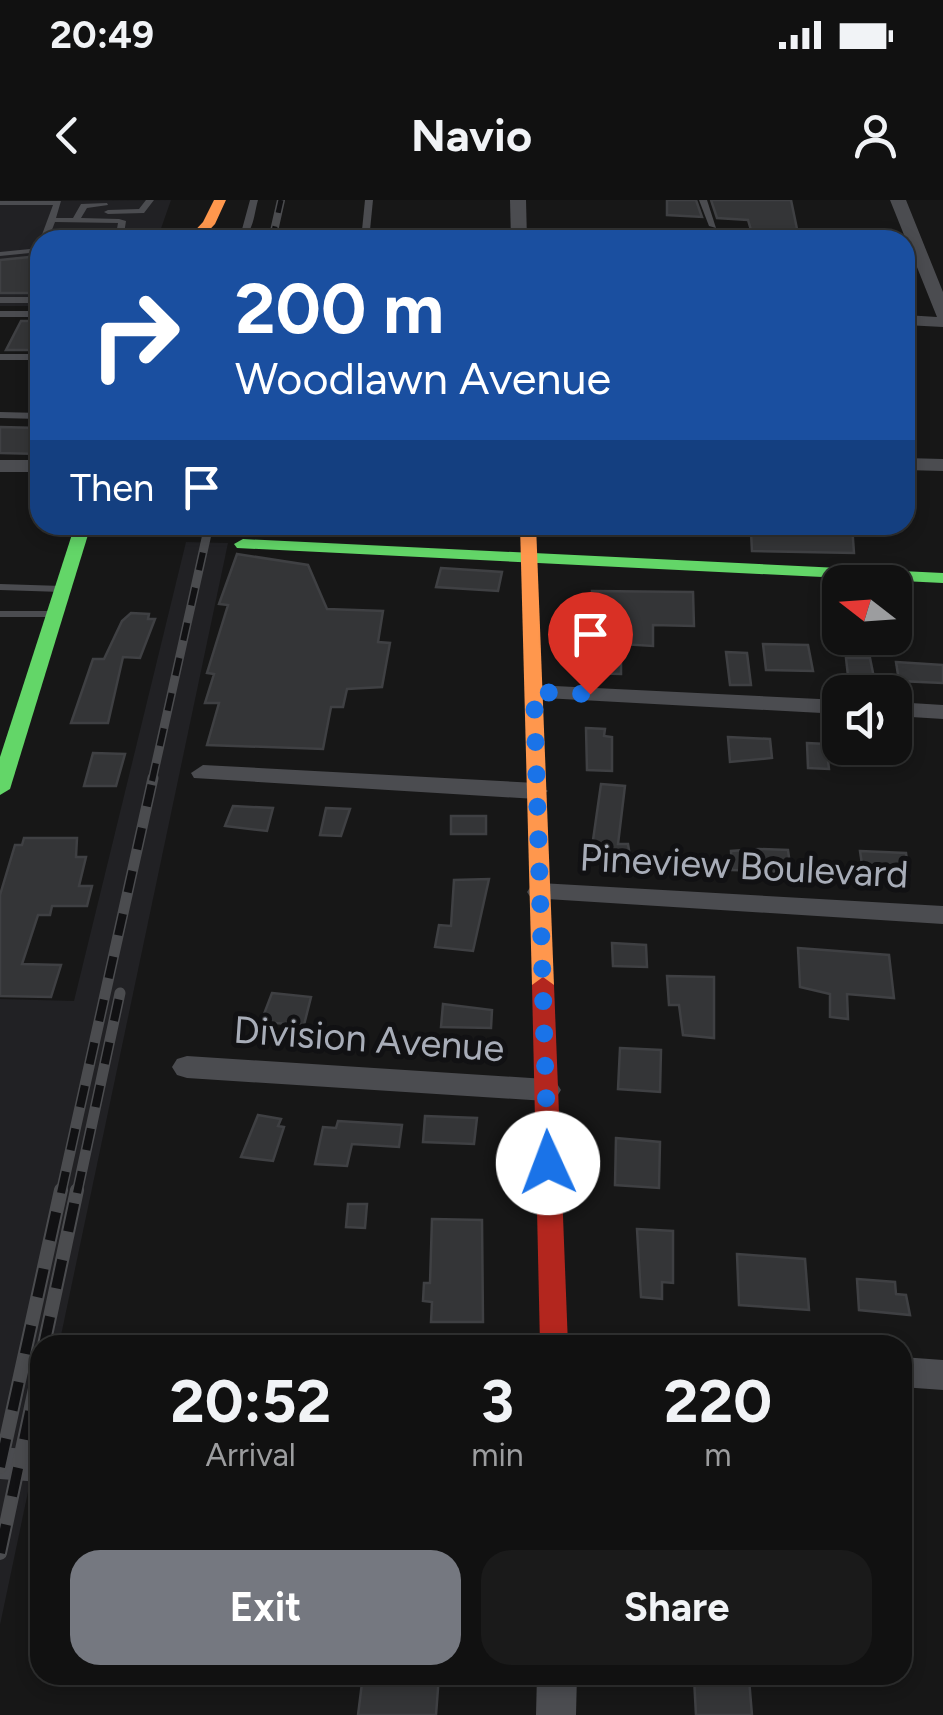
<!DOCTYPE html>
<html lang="en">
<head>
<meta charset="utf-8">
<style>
  :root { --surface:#111; --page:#1a1a1a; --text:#f1f3f6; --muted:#9c9d9f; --line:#303131; --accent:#757880 }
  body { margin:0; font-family:Figtree,sans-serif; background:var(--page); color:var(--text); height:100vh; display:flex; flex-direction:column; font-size:38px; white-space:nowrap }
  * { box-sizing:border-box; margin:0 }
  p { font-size:32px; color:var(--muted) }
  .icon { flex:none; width:55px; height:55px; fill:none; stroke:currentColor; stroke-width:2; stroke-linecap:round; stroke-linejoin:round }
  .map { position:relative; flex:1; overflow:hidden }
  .side { position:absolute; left:30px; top:1135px; width:882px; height:350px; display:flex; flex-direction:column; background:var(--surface); border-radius:30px; box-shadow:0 5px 15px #0003,0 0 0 2px var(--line) }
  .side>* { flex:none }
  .guide { position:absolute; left:30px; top:30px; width:885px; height:305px; border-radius:30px; box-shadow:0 5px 15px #0003,0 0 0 2px var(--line); background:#1a4fa0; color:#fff; overflow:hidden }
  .needle { width:65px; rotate:287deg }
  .controls { position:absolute; left:822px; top:365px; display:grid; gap:20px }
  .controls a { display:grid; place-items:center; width:90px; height:90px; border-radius:20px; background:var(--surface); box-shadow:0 5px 15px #0003,0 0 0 2px var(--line); font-size:50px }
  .pin { position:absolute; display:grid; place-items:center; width:85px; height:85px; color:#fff; margin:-102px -42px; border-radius:50% 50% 50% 0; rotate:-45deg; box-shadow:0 0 10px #0007 }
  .pin .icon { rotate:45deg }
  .me { position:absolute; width:110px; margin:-55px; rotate:358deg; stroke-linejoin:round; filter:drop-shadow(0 0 8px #0008) }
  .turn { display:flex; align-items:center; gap:35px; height:210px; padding:0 40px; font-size:45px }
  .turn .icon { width:130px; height:130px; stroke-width:2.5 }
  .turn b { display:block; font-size:70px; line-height:85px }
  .then { display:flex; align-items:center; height:95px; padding:0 40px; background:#0003; gap:20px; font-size:38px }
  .eta { display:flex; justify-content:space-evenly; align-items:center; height:170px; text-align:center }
  .eta b { font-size:60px; font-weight:700; line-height:70px }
  .action { display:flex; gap:20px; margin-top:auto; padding:20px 40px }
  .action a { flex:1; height:115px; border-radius:30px; background:var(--accent); color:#fff; font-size:40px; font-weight:700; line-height:115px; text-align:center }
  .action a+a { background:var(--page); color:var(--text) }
  .status { display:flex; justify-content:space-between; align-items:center; height:70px; padding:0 50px; background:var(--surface); direction:ltr }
  .status svg { height:28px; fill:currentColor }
  header { display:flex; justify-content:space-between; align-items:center; height:130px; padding:0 40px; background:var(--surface); font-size:45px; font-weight:700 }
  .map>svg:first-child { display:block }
  .built { fill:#212124 }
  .building { fill:#343537; stroke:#3f4043; stroke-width:2.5 }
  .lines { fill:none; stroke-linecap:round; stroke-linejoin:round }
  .lane { fill:#4b4c50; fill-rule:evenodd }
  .street { fill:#4b4c50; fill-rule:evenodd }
  .fast { fill:#63d668; fill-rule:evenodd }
  .slow { fill:#ff974d; fill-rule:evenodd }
  .jam { fill:#b3261e; fill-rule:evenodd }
  .rail-far3-casing { stroke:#4b4c4f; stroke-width:8 }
  .rail-far2-casing { stroke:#4b4c4f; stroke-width:9 }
  .rail-far1-casing { stroke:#4b4c4f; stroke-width:11 }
  .rail-casing { stroke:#4b4c4f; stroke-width:14 }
  .rail-far3 { stroke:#111113; stroke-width:5; stroke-dasharray:14; stroke-linecap:butt }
  .rail-far2 { stroke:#111113; stroke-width:6; stroke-dasharray:18; stroke-linecap:butt }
  .rail-far1 { stroke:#111113; stroke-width:8; stroke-dasharray:22; stroke-linecap:butt }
  .rail { stroke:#111113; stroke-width:10; stroke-dasharray:29; stroke-linecap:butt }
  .route { stroke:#1a73e8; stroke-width:18; stroke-dasharray:0 32.4 }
  .labels { text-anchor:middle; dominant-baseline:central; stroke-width:10; stroke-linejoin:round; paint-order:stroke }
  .street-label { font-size:38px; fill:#a8adb8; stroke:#111113 }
</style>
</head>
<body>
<div class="status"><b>20:49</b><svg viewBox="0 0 49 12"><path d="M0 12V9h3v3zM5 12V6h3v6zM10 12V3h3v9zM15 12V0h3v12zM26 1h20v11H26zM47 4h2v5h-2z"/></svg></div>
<header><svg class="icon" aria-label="back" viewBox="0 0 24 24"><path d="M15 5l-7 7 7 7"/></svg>Navio<svg class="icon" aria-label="person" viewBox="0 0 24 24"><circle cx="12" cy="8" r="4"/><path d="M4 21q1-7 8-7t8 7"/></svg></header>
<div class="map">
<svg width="943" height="1515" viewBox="0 0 943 1515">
  <rect width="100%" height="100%" fill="#171717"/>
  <g class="built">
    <polygon points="171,0 157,40 40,40 40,106 0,106 0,1"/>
    <polygon points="186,342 228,343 59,1145 40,1145 40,1235 0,1425 0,799 74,801"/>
  </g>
  <g class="building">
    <polygon points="667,0 696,0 702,17 667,15"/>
    <polygon points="711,0 791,0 797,29 751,30 748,20 717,18"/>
    <polygon points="40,56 40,93 0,93 0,60"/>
    <polygon points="21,121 40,121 40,150 6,150"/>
    <polygon points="0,227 40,228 40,254 0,253"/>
    <polygon points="798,325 852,325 854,353 752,351 751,332 797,334"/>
    <polygon points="237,354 308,365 327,409 383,411 378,442 390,443 382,487 347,489 343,507 331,507 323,549 207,545 219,503 205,503 214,474 207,473 228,405 219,404"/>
    <polygon points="441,368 502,372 498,391 436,387"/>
    <polygon points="592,391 693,392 694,426 653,425 653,446 621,444 621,474 580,473 580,454 596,454"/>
    <polygon points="131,413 149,414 148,419 155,419 140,458 123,457 108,523 71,523 93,459 104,459 122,421"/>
    <polygon points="763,444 808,445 813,471 766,470"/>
    <polygon points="726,452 747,453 751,485 730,485"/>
    <polygon points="846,458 870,458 874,478 848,476"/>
    <polygon points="896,462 943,465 943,483 899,481"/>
    <polygon points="586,528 605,529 604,536 612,537 612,571 587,570"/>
    <polygon points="728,537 770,539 772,558 730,562"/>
    <polygon points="807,543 826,544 829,569 808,568"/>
    <polygon points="93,553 125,554 116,586 84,586"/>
    <polygon points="601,584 625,586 618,644 628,644 631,663 602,663 602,655 591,654"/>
    <polygon points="233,606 273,608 267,631 225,626"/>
    <polygon points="326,608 350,609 341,636 320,635"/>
    <rect x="451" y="616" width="35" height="18"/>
    <polygon points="24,638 77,638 76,657 86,657 79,686 92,686 87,706 52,706 50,715 38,715 22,764 61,765 51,797 0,796 0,695 15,645 22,645"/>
    <polygon points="759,649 788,650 791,672 732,670 731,651"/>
    <polygon points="860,651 906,653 909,675 863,671"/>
    <polygon points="489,679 473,751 435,747 439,725 451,726 454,680"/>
    <polygon points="612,743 646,745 647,767 613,766"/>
    <polygon points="798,748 889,755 894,798 847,794 848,819 830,817 830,794 800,787"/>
    <polygon points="667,776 714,777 714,838 683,835 679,805 669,805"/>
    <polygon points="272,793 311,797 304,825 261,822"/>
    <polygon points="443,804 492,810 491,828 441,827"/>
    <polygon points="620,848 661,850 660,892 618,889"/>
    <polygon points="258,915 281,919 278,926 284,927 273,961 241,957"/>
    <polygon points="425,916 477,918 474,944 423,942"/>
    <polygon points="338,921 402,925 399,947 352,944 347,966 315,964 323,927 336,928"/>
    <polygon points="616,938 660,942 659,988 615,985"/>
    <polygon points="348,1004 367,1004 365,1028 346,1027"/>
    <polygon points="432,1019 482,1020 483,1122 431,1122 432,1102 423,1101 424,1083 430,1083"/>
    <polygon points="637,1029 673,1031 673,1083 662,1082 662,1099 641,1097"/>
    <polygon points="737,1054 805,1059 809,1110 739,1105"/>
    <polygon points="857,1079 895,1082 896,1094 906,1095 910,1115 859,1110"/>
    <polygon points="363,1475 439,1475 436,1515 358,1515"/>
    <polygon points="694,1478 749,1479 752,1515 696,1515"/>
  </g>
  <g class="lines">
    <g class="lane">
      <polygon points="146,0 154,0 144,13 108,14 104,12 108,10 139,9"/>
      <path d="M 250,0 L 258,0 C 253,17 254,40 232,40 L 241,33 Z"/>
      <polygon points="365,0 373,0 369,40 361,40"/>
      <polygon points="699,0 707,0 716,28 709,26"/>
      <polygon points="0,1 61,1 56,18 73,18 81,4 107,3 108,5 87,8 81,18 119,19 126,21 123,40 115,40 118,23 55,22 48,40 40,40 53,5 0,5"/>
      <polygon points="40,48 40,52 0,56 0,52"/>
      <rect x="0" y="97" width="40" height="6"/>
      <rect x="0" y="111" width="40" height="6"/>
      <rect x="0" y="154" width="40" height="6"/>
      <polygon points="0,212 40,213 40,219 0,218"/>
      <polygon points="0,384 62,386 67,389 62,392 0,390"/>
      <polygon points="0,411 54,411 59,414 54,417 0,417"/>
    </g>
    <g class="street">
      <polygon points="510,0 526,0 527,40 511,40"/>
      <polygon points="890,0 906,0 943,92 943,127 905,125 905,115 937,117"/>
      <polygon points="905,258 943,259 943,271 905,270"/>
      <rect x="0" y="260" width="40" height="12"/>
      <polygon points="534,485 840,500 840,514 526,497 526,487"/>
      <polygon points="895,502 943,505 943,519 895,516"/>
      <polygon points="203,565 536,583 548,591 536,599 194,578 191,573"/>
      <polygon points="540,683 943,706 943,724 531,698 527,692 531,686"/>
      <polygon points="187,856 546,879 556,882 561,890 556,898 546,901 187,878 177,875 172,867 177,859"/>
      <polygon points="902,1157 943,1160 943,1190 902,1187"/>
      <polygon points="0,1247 40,1250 40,1282 0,1279"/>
      <polygon points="537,1475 577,1475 576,1515 536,1515"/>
    </g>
    <g class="fast">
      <polygon points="75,325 91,325 10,589 0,595 0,557"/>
      <polygon points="243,339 943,373 943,383 237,348 234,344"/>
    </g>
    <g class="slow">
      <polygon points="214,0 226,0 215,24 200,40 186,40 203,22"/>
      <polygon points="520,325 536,325 554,785 543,793 532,785"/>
    </g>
    <polygon class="jam" points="543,777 554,785 568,1145 540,1145 532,785"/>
    <g class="rail-far3-casing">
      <polyline id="rail-far3" points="272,40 281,0"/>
    </g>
    <g class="rail-far2-casing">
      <polyline id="rail-far2" points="152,581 209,325"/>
    </g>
    <g class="rail-far1-casing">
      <g id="rail-far1">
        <polyline points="61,993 153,578"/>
        <polyline points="77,993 120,793"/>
      </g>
    </g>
    <g class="rail-casing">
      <g id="rail">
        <polyline points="44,1145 77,990"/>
        <polyline points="0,1267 61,990"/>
        <polyline points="0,1353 40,1165"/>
      </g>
    </g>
    <use href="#rail-far3" class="rail-far3"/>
    <use href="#rail-far2" class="rail-far2"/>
    <use href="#rail-far1" class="rail-far1"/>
    <use href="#rail" class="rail"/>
  </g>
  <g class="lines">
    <polyline class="route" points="548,963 534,492 590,494"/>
  </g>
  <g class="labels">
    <g class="street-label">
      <text transform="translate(744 666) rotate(3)">Pineview Boulevard</text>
      <text transform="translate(369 839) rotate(4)">Division Avenue</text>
    </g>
  </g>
</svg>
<div class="controls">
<a><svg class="needle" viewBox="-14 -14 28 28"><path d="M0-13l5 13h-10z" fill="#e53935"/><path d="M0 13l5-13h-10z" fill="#9c9d9f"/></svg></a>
<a><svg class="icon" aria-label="sound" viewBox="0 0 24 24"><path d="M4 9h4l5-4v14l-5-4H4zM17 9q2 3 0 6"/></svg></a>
</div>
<div class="pin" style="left:590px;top:494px;background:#d93025"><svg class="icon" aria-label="arrive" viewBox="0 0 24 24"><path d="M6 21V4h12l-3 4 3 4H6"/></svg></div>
<svg class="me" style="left:548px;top:963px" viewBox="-20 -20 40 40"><circle r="19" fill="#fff"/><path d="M0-13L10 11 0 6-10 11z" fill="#1a73e8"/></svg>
<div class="guide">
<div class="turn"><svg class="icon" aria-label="right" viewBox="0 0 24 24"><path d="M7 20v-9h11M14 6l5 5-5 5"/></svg><div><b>200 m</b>Woodlawn Avenue</div></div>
<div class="then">Then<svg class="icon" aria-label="arrive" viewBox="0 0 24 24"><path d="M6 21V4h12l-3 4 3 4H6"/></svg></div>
</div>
<section class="side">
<div class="eta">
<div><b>20:52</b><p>Arrival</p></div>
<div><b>3</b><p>min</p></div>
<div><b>220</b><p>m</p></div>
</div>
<div class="action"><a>Exit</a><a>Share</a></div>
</section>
</div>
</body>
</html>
